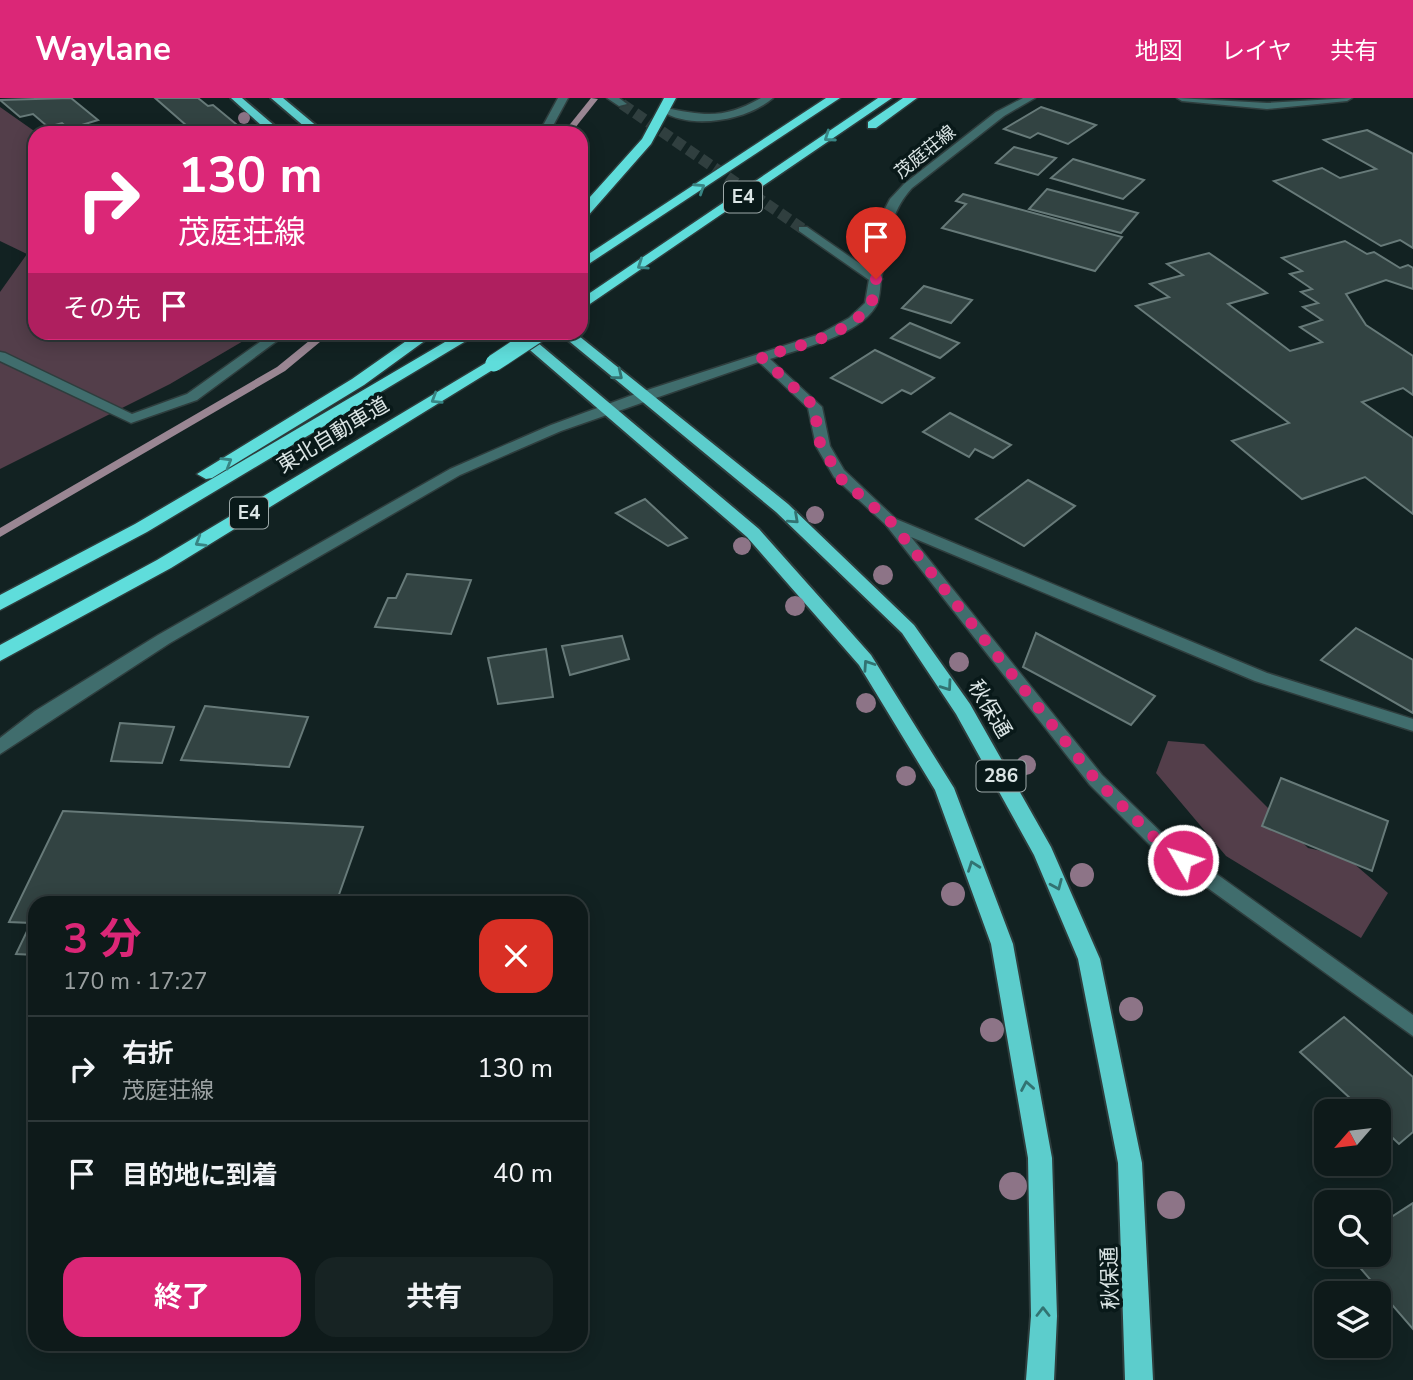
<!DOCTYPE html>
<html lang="ja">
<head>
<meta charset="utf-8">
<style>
  :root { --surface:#0e1a1a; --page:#172323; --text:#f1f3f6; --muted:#9ba1a2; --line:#2e3839; --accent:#db2777 }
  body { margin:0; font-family:"Nunito Sans","Noto Sans JP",sans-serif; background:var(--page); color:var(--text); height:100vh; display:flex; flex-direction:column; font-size:26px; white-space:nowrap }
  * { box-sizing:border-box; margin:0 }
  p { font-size:23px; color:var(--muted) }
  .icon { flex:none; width:38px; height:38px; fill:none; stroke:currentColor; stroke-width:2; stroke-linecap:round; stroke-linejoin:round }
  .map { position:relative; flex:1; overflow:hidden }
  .panel { position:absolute; left:28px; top:798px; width:560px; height:455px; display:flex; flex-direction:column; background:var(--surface); border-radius:21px; box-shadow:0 4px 18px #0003,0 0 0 2px var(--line) }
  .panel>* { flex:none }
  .top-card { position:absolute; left:28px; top:28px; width:560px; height:214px; border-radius:21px; box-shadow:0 4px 18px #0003,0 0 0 2px var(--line); background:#db2777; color:#fff; overflow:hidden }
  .needle { width:46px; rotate:242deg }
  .tools { position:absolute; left:1314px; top:1001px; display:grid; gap:14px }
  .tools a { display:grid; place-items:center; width:77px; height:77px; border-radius:14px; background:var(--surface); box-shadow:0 4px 18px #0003,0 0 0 2px var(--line); font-size:35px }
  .pin { position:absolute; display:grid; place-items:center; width:60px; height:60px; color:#fff; margin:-72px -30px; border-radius:50% 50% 50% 0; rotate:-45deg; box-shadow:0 0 7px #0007 }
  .pin .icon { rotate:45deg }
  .me { position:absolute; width:77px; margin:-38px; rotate:308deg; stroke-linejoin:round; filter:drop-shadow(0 0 5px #0008) }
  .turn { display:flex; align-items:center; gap:24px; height:147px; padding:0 35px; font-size:32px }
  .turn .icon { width:91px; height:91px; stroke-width:2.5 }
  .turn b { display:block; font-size:49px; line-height:60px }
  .then { display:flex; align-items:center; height:66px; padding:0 35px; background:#0003; gap:14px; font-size:26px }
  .round { display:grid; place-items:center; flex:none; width:74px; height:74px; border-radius:21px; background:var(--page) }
  .headline { display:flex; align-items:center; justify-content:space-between; height:119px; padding:0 35px }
  h1 { font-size:42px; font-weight:700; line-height:52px; color:var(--accent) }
  .action { display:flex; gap:14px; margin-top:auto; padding:14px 35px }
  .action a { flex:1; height:80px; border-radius:21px; background:var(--accent); color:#fff; font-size:28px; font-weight:700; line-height:80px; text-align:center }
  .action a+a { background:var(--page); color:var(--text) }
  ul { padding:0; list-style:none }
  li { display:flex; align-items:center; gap:21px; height:105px; padding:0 35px; border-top:2px solid var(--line) }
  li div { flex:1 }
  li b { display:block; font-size:26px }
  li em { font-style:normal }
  header { display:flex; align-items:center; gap:42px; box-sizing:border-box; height:98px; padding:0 35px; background:var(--accent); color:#fff }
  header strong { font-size:33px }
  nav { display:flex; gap:38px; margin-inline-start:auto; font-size:24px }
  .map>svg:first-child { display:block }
  .green { fill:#533e4a }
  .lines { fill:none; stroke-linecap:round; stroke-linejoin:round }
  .stream { fill:#9a8693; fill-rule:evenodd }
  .building { fill:#324342; stroke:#677a79; stroke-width:2 }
  .minor-tunnel { stroke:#303f3f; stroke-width:11; stroke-dasharray:11 5; stroke-linecap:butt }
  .service-casing { stroke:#2e3d3d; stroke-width:3 }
  .minor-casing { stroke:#2e3d3d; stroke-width:3 }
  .tertiary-casing { stroke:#2e3d3d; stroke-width:3 }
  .trunk-casing { stroke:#2e3d3d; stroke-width:4 }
  .motorway-casing { stroke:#2e3d3d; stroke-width:3 }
  .service { fill:#406d6d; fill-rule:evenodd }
  .minor { fill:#406d6d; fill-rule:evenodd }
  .tertiary { fill:#406d6d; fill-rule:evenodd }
  .trunk { fill:#5ccdcc; fill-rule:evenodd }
  .motorway { fill:#5fdddb; fill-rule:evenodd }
  .motorway-bridge-casing { stroke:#2e3d3d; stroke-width:19; stroke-linecap:butt }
  .motorway-bridge { stroke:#5fdddb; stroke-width:17 }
  .tree { fill:#8d7487 }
  .oneway { stroke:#388584 }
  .oneway2 { stroke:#327372 }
  .route { stroke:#db2777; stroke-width:12; stroke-dasharray:0 21.6 }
  .labels { text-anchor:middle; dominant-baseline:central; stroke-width:7; stroke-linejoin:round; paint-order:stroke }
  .far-street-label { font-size:18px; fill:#dbe5e5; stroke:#091919 }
  .shield { fill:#091919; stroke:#9ca8a8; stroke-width:2 }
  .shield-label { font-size:19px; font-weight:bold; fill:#dbe5e5 }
  .street-label { font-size:21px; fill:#dbe5e5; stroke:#091919 }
</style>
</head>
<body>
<header>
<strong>Waylane</strong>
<nav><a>地図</a><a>レイヤ</a><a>共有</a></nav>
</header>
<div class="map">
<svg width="1413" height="1282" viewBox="0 0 1413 1282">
  <rect width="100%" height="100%" fill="#122222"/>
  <g class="green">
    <polygon points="0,9 37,35 35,234 257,235 170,286 0,371 0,194 27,156 0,143"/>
    <polygon points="1168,643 1204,646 1308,750 1345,758 1388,795 1361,840 1226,758 1156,675"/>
  </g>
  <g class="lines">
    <g class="stream">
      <polygon points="591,0 598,1 571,35 563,35"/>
      <polygon points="320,234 332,234 285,273 0,439 0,430 277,269"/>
    </g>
  </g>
  <g class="building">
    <polygon points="71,0 98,22 69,31 62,25 48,29 33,16 20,19 0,2"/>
    <polygon points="155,0 198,0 208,8 213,7 242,31 227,35 195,35"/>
    <polygon points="1041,9 1096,27 1068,46 1038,35 1030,40 1004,31"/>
    <polygon points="1367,32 1413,56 1413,150 1400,142 1381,148 1274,83 1322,70 1340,80 1376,71 1324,42"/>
    <polygon points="1014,49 1056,60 1038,77 996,65"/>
    <polygon points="1073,61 1144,82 1123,101 1051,80"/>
    <polygon points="1047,91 1138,115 1121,135 1029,111"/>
    <polygon points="963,96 1122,139 1095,173 942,130 966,106 956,103"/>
    <polygon points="1345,143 1367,156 1374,154 1400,170 1408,167 1413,170 1413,191 1386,182 1346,196 1366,227 1413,258 1413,297 1403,290 1362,304 1413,340 1413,416 1365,379 1302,401 1232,343 1289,325 1136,208 1169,199 1150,186 1183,177 1167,166 1209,155 1267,195 1228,206 1290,253 1322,244 1300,229 1322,222 1303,209 1318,205 1301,194 1312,191 1290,176 1302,173 1282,160"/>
    <polygon points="924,188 972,202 951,225 902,210"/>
    <polygon points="910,225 959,245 940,260 891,240"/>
    <polygon points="875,252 934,280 911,296 902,292 882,305 831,280"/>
    <polygon points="950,315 1011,347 993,360 975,351 969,359 923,334"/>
    <polygon points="1028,382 1075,408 1024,448 976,421"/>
    <polygon points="645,401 687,440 668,448 616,415"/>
    <polygon points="407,476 471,482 451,536 375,529 388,500 396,500"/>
    <polygon points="1356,530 1413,562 1413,615 1321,562"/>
    <polygon points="1036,535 1155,598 1131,627 1023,569"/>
    <polygon points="622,538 629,561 570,577 562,548"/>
    <polygon points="546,551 553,599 498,606 488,560"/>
    <polygon points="205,608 308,619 289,669 181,662"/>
    <polygon points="120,625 174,629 162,665 111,663"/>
    <polygon points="1281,680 1388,723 1372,773 1262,728"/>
    <polygon points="63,713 363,729 336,805 35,805 35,857 16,856 31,825 9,824"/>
    <polygon points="1344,919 1413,979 1413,1034 1399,1046 1379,1027 1379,1013 1364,1013 1300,954"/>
    <polygon points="1413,1105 1413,1231 1349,1157 1379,1157 1379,1127"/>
  </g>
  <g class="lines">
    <polyline class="minor-tunnel" points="622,6 803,131"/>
    <g class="service-casing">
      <path id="service" d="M 761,0 L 773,0 C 746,23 692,32 661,13 L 666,10 C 706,18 724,21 761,0 Z"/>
    </g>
    <g class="minor-casing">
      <g id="minor">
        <polygon points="558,0 568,0 549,35 539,35"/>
        <polygon points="607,0 619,0 627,6 619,8"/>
        <polygon points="799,129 807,129 882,181 872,184 799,133"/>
        <polygon points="274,234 289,234 197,302 131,325 0,263 0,254 5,255 132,316 187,296"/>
        <polygon points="891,419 1267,575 1413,621 1413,633 1255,583 911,439 1102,677 1169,742 1413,917 1413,938 1155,752 1090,687 886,427 884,424"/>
      </g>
    </g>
    <g class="tertiary-casing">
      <g id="tertiary">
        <path d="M 1023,0 L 1035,0 L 1004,18 L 912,90 C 888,116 887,147 881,181 C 880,189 880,201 876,208 C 858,238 802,250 770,261 L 822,309 L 830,348 L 844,372 L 896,421 L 896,427 L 886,427 L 834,379 L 816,348 L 808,310 L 759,264 L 561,333 L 460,377 L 170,545 L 0,656 L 0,640 L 35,613 L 158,537 L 450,371 L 551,327 L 638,295 L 820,236 L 849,220 L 865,205 L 879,122 L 890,101 L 904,86 L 996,14 Z"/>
        <polygon points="1177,0 1267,5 1352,0 1347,3 1267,11 1182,3"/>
      </g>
    </g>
    <g class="trunk-casing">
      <g id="trunk">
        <polygon points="231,0 242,0 283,35 270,35"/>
        <polygon points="271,0 283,0 325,35 312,35"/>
        <polygon points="509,234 525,234 759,431 871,557 954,690 1013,846 1052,1060 1057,1218 1054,1282 1026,1282 1031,1218 1028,1060 991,846 935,692 859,567 747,439"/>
        <polygon points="558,234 574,234 788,406 914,527 970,606 1051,749 1100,861 1142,1065 1153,1282 1125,1282 1118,1065 1078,861 1034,757 956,616 902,535 776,414"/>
      </g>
    </g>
    <g class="motorway-casing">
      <g id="motorway">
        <polygon points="664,0 676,0 651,46 586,120 581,121 581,109 642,41"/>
        <polygon points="826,0 840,0 581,171 581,161"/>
        <polygon points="878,0 892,0 581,212 581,201"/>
        <polygon points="903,0 917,0 876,30 868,30 868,24"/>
        <polygon points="419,234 437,234 364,287 212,380 206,381 197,376 352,281"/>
        <polygon points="462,234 481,234 147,434 0,512 0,497 135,426"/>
        <polygon points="494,260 499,262 499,268 171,470 0,563 0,547 157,462"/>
      </g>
    </g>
    <use href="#service" class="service"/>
    <use href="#minor" class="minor"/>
    <use href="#tertiary" class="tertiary"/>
    <use href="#trunk" class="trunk"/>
    <use href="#motorway" class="motorway"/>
    <g class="motorway-bridge-casing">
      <polyline id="motorway-bridge" points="494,265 541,234"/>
    </g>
    <use href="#motorway-bridge" class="motorway-bridge"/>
  </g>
  <g class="tree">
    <circle cx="244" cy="20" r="6"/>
    <circle cx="815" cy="417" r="9"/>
    <circle cx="742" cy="448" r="9"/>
    <circle cx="883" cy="477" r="10"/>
    <circle cx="795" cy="508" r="10"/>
    <circle cx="959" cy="564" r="10"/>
    <circle cx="866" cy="605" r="10"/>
    <circle cx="1026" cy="667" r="10"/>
    <circle cx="906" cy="678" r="10"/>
    <circle cx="1082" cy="777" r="12"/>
    <circle cx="953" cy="796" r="12"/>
    <circle cx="1131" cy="911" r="12"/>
    <circle cx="992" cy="932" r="12"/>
    <circle cx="1013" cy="1088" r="14"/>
    <circle cx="1171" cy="1107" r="14"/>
  </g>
  <defs><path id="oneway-chevron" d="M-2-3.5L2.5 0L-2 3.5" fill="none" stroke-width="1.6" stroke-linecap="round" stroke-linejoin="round" transform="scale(1.75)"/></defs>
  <g class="oneway">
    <use href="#oneway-chevron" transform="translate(829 39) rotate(145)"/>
    <use href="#oneway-chevron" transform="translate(700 90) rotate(-33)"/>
    <use href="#oneway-chevron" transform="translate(642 167) rotate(146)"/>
    <use href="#oneway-chevron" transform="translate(436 301) rotate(148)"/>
    <use href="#oneway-chevron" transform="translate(227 364) rotate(-31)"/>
    <use href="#oneway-chevron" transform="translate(200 444) rotate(149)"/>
  </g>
  <g class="oneway2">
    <use href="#oneway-chevron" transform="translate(618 277) rotate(39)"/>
    <use href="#oneway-chevron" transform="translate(794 421) rotate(42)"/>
    <use href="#oneway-chevron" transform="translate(868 567) rotate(-124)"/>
    <use href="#oneway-chevron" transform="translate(947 588) rotate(55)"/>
    <use href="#oneway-chevron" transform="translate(973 768) rotate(-110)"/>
    <use href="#oneway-chevron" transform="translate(1057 787) rotate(67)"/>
    <use href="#oneway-chevron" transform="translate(1027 988) rotate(-100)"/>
    <use href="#oneway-chevron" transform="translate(1043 1214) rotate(-90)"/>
  </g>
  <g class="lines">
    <path class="route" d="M 876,181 C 874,189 874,201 870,207 C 846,239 796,248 761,259 L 815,309 L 818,341 L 840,380 L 891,424 L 1096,682 L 1162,747 L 1183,762"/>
  </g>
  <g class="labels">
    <g class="far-street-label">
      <text transform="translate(925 54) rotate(-39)">茂庭荘線</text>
    </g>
    <g class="shield">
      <rect x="724" y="83.5" width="38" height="31" rx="5"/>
      <rect x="230" y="399.5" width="38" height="31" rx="5"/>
      <rect x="976.5" y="662.5" width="49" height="31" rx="5"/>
    </g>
    <g class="shield-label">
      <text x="743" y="99">E4</text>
      <text x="249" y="415">E4</text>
      <text x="1001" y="678">286</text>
    </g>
    <g class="street-label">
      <text transform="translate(333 337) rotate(-31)">東北自動車道</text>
      <text transform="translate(990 611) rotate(59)">秋保通</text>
      <text transform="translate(1110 1180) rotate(-92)">秋保通</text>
    </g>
  </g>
</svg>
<div class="tools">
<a><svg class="needle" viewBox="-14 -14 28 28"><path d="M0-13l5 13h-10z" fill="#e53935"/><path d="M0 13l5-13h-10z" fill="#9ba1a2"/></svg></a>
<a><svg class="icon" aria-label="search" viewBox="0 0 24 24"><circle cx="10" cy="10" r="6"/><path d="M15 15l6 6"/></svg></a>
<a><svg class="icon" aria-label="layers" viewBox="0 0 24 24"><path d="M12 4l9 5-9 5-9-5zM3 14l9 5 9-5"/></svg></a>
</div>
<div class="pin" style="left:876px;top:181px;background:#d93025"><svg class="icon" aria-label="arrive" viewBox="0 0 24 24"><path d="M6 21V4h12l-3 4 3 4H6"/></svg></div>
<svg class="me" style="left:1183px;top:762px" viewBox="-20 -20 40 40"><circle r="17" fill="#db2777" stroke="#fff" stroke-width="3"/><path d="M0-11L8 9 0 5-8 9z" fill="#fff"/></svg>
<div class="top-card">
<div class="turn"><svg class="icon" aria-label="right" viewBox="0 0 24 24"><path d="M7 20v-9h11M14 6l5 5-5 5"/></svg><div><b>130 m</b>茂庭荘線</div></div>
<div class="then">その先<svg class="icon" aria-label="arrive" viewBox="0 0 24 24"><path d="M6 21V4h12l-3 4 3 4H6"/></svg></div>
</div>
<section class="panel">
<div class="headline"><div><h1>3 分</h1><p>170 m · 17:27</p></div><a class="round" style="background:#d93025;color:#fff"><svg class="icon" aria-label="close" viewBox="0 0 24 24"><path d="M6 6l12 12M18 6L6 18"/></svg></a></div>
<ul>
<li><svg class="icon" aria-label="right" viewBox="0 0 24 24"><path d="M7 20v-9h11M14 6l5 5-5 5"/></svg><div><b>右折</b><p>茂庭荘線</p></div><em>130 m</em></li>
<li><svg class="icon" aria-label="arrive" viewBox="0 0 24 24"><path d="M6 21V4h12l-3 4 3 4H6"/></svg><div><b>目的地に到着</b></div><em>40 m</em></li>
</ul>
<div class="action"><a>終了</a><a>共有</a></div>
</section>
</div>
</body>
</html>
